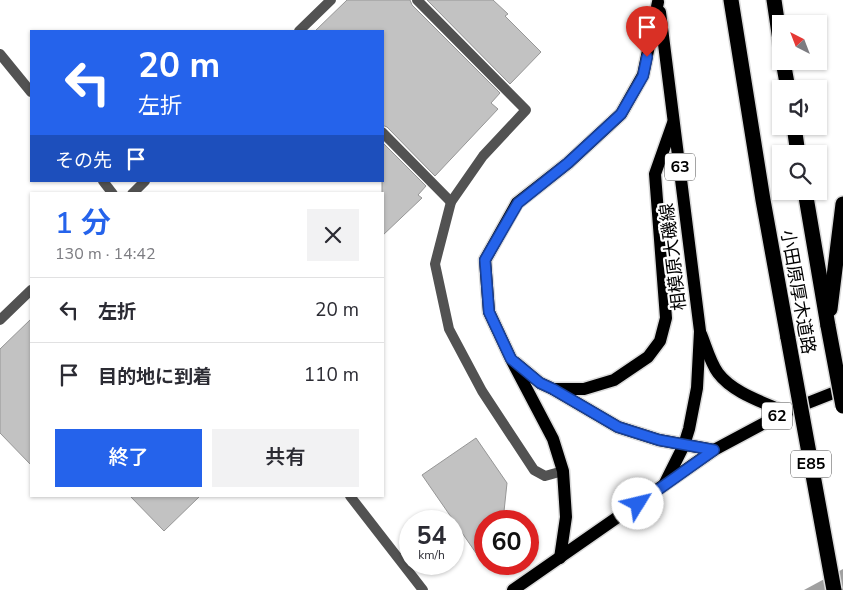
<!DOCTYPE html>
<html lang="ja">
<head>
<meta charset="utf-8">
<style>
  :root { --surface:#fff; --page:#f2f2f3; --text:#2b2b33; --muted:#7c7c81; --line:#e1e1e2; --accent:#2563eb }
  body { margin:0; font-family:"Nunito Sans","Noto Sans JP",sans-serif; background:var(--page); color:var(--text); height:100vh; display:flex; flex-direction:column; font-size:19px; white-space:nowrap }
  * { box-sizing:border-box; margin:0 }
  p { font-size:16px; color:var(--muted) }
  .icon { flex:none; width:28px; height:28px; fill:none; stroke:currentColor; stroke-width:2; stroke-linecap:round; stroke-linejoin:round }
  .map { position:relative; flex:1; overflow:hidden }
  .sheet { position:absolute; left:30px; top:192px; width:354px; height:305px; display:flex; flex-direction:column; background:var(--surface); border-radius:0px; box-shadow:0 1px 4px #0004 }
  .sheet>* { flex:none }
  .banner { position:absolute; left:30px; top:30px; width:354px; height:152px; border-radius:0px; box-shadow:0 1px 4px #0004; background:#2563eb; color:#fff; overflow:hidden }
  .needle { width:32px; rotate:318deg }
  .tools { position:absolute; left:772px; top:15px; display:grid; gap:10px }
  .tools a { display:grid; place-items:center; width:55px; height:55px; border-radius:0px; background:var(--surface); box-shadow:0 1px 4px #0004; font-size:25px }
  .speed { position:absolute; left:399px; top:510px; display:flex; gap:10px; font-size:25px; font-weight:700; text-align:center }
  .speed>* { display:grid; place-content:center; width:65px; height:65px; border-radius:50%; background:var(--surface); box-shadow:0 1px 4px #0004; line-height:1 }
  .speed small { font-size:12px; font-weight:400 }
  .speed .limit { border:8px solid #d22; background:#fff; color:#111 }
  .pin { position:absolute; display:grid; place-items:center; width:42px; height:42px; color:#fff; margin:-51px -21px; border-radius:50% 50% 50% 0; rotate:-45deg; box-shadow:0 0 5px #0007 }
  .pin .icon { rotate:45deg }
  .me { position:absolute; width:55px; margin:-28px; rotate:54deg; stroke-linejoin:round; filter:drop-shadow(0 0 4px #0008) }
  .turn { display:flex; align-items:center; gap:18px; height:105px; padding:0 25px; font-size:22px }
  .turn .icon { width:65px; height:65px; stroke-width:2.5 }
  .turn b { display:block; font-size:35px; line-height:42px }
  .then { display:flex; align-items:center; height:48px; padding:0 25px; background:#0003; gap:10px; font-size:19px }
  .round { display:grid; place-items:center; flex:none; width:52px; height:52px; border-radius:0px; background:var(--page) }
  .head { display:flex; align-items:center; justify-content:space-between; height:85px; padding:0 25px }
  h1 { font-size:30px; font-weight:600; line-height:38px; color:var(--accent) }
  .primary-button { display:flex; gap:10px; margin-top:auto; padding:10px 25px }
  .primary-button a { flex:1; height:58px; border-radius:0px; background:var(--accent); color:#fff; font-size:20px; font-weight:600; line-height:58px; text-align:center }
  .primary-button a+a { background:var(--page); color:var(--text) }
  ul { padding:0; list-style:none }
  li { display:flex; align-items:center; gap:15px; height:65px; padding:0 25px; border-top:1px solid var(--line) }
  li div { flex:1 }
  li b { display:block; font-size:19px }
  li em { font-style:normal }
  .map>svg:first-child { display:block }
  .water { fill:#a0a0a0 }
  .building { fill:#c2c2c2; stroke:#969696 }
  .lines { fill:none; stroke-linecap:round; stroke-linejoin:round }
  .primary-casing { stroke:#dbdbdb; stroke-width:15 }
  .highway-casing { stroke:#dbdbdb; stroke-width:18 }
  .lane { stroke:#525252; stroke-width:10 }
  .street { stroke:#525252; stroke-width:10 }
  .primary { stroke:#000; stroke-width:12 }
  .highway { stroke:#000; stroke-width:15 }
  .highway-bridge-casing { stroke:#dbdbdb; stroke-width:18; stroke-linecap:butt }
  .highway-bridge { stroke:#000; stroke-width:15 }
  .route-casing { stroke:#184099; stroke-width:12 }
  .route { stroke:#2563eb; stroke-width:9 }
  .labels { text-anchor:middle; dominant-baseline:central; stroke-width:4.5; stroke-linejoin:round; paint-order:stroke }
  .shield { fill:#fff; stroke:#4c4c4c; stroke-width:1 }
  .shield-label { font-size:16px; font-weight:bold; fill:#000 }
  .street-label { font-size:18px; fill:#000; stroke:#fff }
</style>
</head>
<body>
<div class="map">
<svg width="843" height="590" viewBox="0 0 843 590">
  <rect width="100%" height="100%" fill="#fff"/>
  <polygon class="water" points="843,569 843,590 804,590"/>
  <g class="building">
    <polygon points="347,0 410,0 412,5 500,93 491,103 498,109 435,176 387,127 382,125 382,31 315,31"/>
    <polygon points="427,0 493,0 508,14 505,16 541,52 510,84"/>
    <polygon points="382,142 426,186 418,195 422,198 382,236"/>
    <polygon points="31,319 31,465 0,433 0,349"/>
    <polygon points="476,438 507,483 503,521 485,521 485,566 422,475"/>
    <polygon points="130,496 200,496 164,531"/>
  </g>
  <g class="lines">
    <g class="primary-casing">
      <g id="primary">
        <polyline points="660,12 700,331 697,388 689,429 684,445 664,485"/>
        <path d="M 701,334 C 706,346 710,362 718,373 C 733,393 763,402 785,412"/>
        <polyline points="516,363 540,383 553,389 618,427 659,440 714,450"/>
        <polyline points="553,389 584,389 614,380 648,357 660,341 666,318 655,174 673,123"/>
        <polyline points="560,558 566,517 563,471 553,439 511,359 489,312 485,260 517,203 568,163 621,114 643,75 658,2"/>
        <polyline points="513,590 714,450 785,412 843,389"/>
      </g>
    </g>
    <g class="highway-casing">
      <g id="highway">
        <polyline points="731,0 763,200 788,338"/>
        <polyline points="774,0 781,47"/>
        <polyline points="783,61 788,89"/>
        <polyline points="794,126 798,154"/>
        <polyline points="805,191 828,326"/>
        <polyline points="830,309 843,204"/>
      </g>
    </g>
    <g class="lane">
      <polyline points="417,0 526,110 483,156 451,202 435,264 449,329 482,391 534,470 545,476 563,471"/>
      <polyline points="382,132 451,202"/>
    </g>
    <g class="street">
      <polyline points="299,31 331,0"/>
      <polyline points="0,54 31,92"/>
      <polyline points="103,181 113,194"/>
      <polyline points="132,194 145,181"/>
      <polyline points="0,320 31,290"/>
      <polyline points="350,496 423,590"/>
    </g>
    <use href="#primary" class="primary"/>
    <use href="#highway" class="highway"/>
    <g class="highway-bridge-casing">
      <g id="highway-bridge">
        <polyline points="828,326 843,406"/>
        <polyline points="788,338 834,590"/>
      </g>
    </g>
    <use href="#highway-bridge" class="highway-bridge"/>
  </g>
  <g class="lines">
    <g class="route-casing">
      <polyline id="route" points="638,504 714,450 659,440 618,427 553,389 540,383 511,359 489,312 485,260 518,203 568,163 621,114 643,76 647,57"/>
    </g>
    <use href="#route" class="route"/>
  </g>
  <g class="labels">
    <g class="shield">
      <rect x="665" y="153.5" width="30" height="27" rx="4"/>
      <rect x="762" y="402.5" width="30" height="27" rx="4"/>
      <rect x="791" y="450.5" width="40" height="27" rx="4"/>
    </g>
    <g class="shield-label">
      <text x="680" y="167">63</text>
      <text x="777" y="416">62</text>
      <text x="811" y="464">E85</text>
    </g>
    <g class="street-label">
      <text transform="translate(673 257) rotate(-97)">相模原大磯線</text>
      <text transform="translate(798 292) rotate(80)">小田原厚木道路</text>
    </g>
  </g>
</svg>
<div class="tools">
<a><svg class="needle" viewBox="-14 -14 28 28"><path d="M0-13l5 13h-10z" fill="#e53935"/><path d="M0 13l5-13h-10z" fill="#7c7c81"/></svg></a>
<a><svg class="icon" aria-label="sound" viewBox="0 0 24 24"><path d="M4 9h4l5-4v14l-5-4H4zM17 9q2 3 0 6"/></svg></a>
<a><svg class="icon" aria-label="search" viewBox="0 0 24 24"><circle cx="10" cy="10" r="6"/><path d="M15 15l6 6"/></svg></a>
</div>
<div class="speed"><div>54<small>km/h</small></div><div class="limit">60</div></div>
<div class="pin" style="left:647px;top:57px;background:#d93025"><svg class="icon" aria-label="arrive" viewBox="0 0 24 24"><path d="M6 21V4h12l-3 4 3 4H6"/></svg></div>
<svg class="me" style="left:638px;top:504px" viewBox="-20 -20 40 40"><circle r="19" fill="#fff"/><path d="M0-13L10 11 0 6-10 11z" fill="#2563eb"/></svg>
<div class="banner">
<div class="turn"><svg class="icon" aria-label="left" viewBox="0 0 24 24"><path d="M17 20v-9H6M10 6l-5 5 5 5"/></svg><div><b>20 m</b>左折</div></div>
<div class="then">その先<svg class="icon" aria-label="arrive" viewBox="0 0 24 24"><path d="M6 21V4h12l-3 4 3 4H6"/></svg></div>
</div>
<section class="sheet">
<div class="head"><div><h1>1 分</h1><p>130 m · 14:42</p></div><a class="round"><svg class="icon" aria-label="close" viewBox="0 0 24 24"><path d="M6 6l12 12M18 6L6 18"/></svg></a></div>
<ul>
<li><svg class="icon" aria-label="left" viewBox="0 0 24 24"><path d="M17 20v-9H6M10 6l-5 5 5 5"/></svg><div><b>左折</b></div><em>20 m</em></li>
<li><svg class="icon" aria-label="arrive" viewBox="0 0 24 24"><path d="M6 21V4h12l-3 4 3 4H6"/></svg><div><b>目的地に到着</b></div><em>110 m</em></li>
</ul>
<div class="primary-button"><a>終了</a><a>共有</a></div>
</section>
</div>
</body>
</html>
